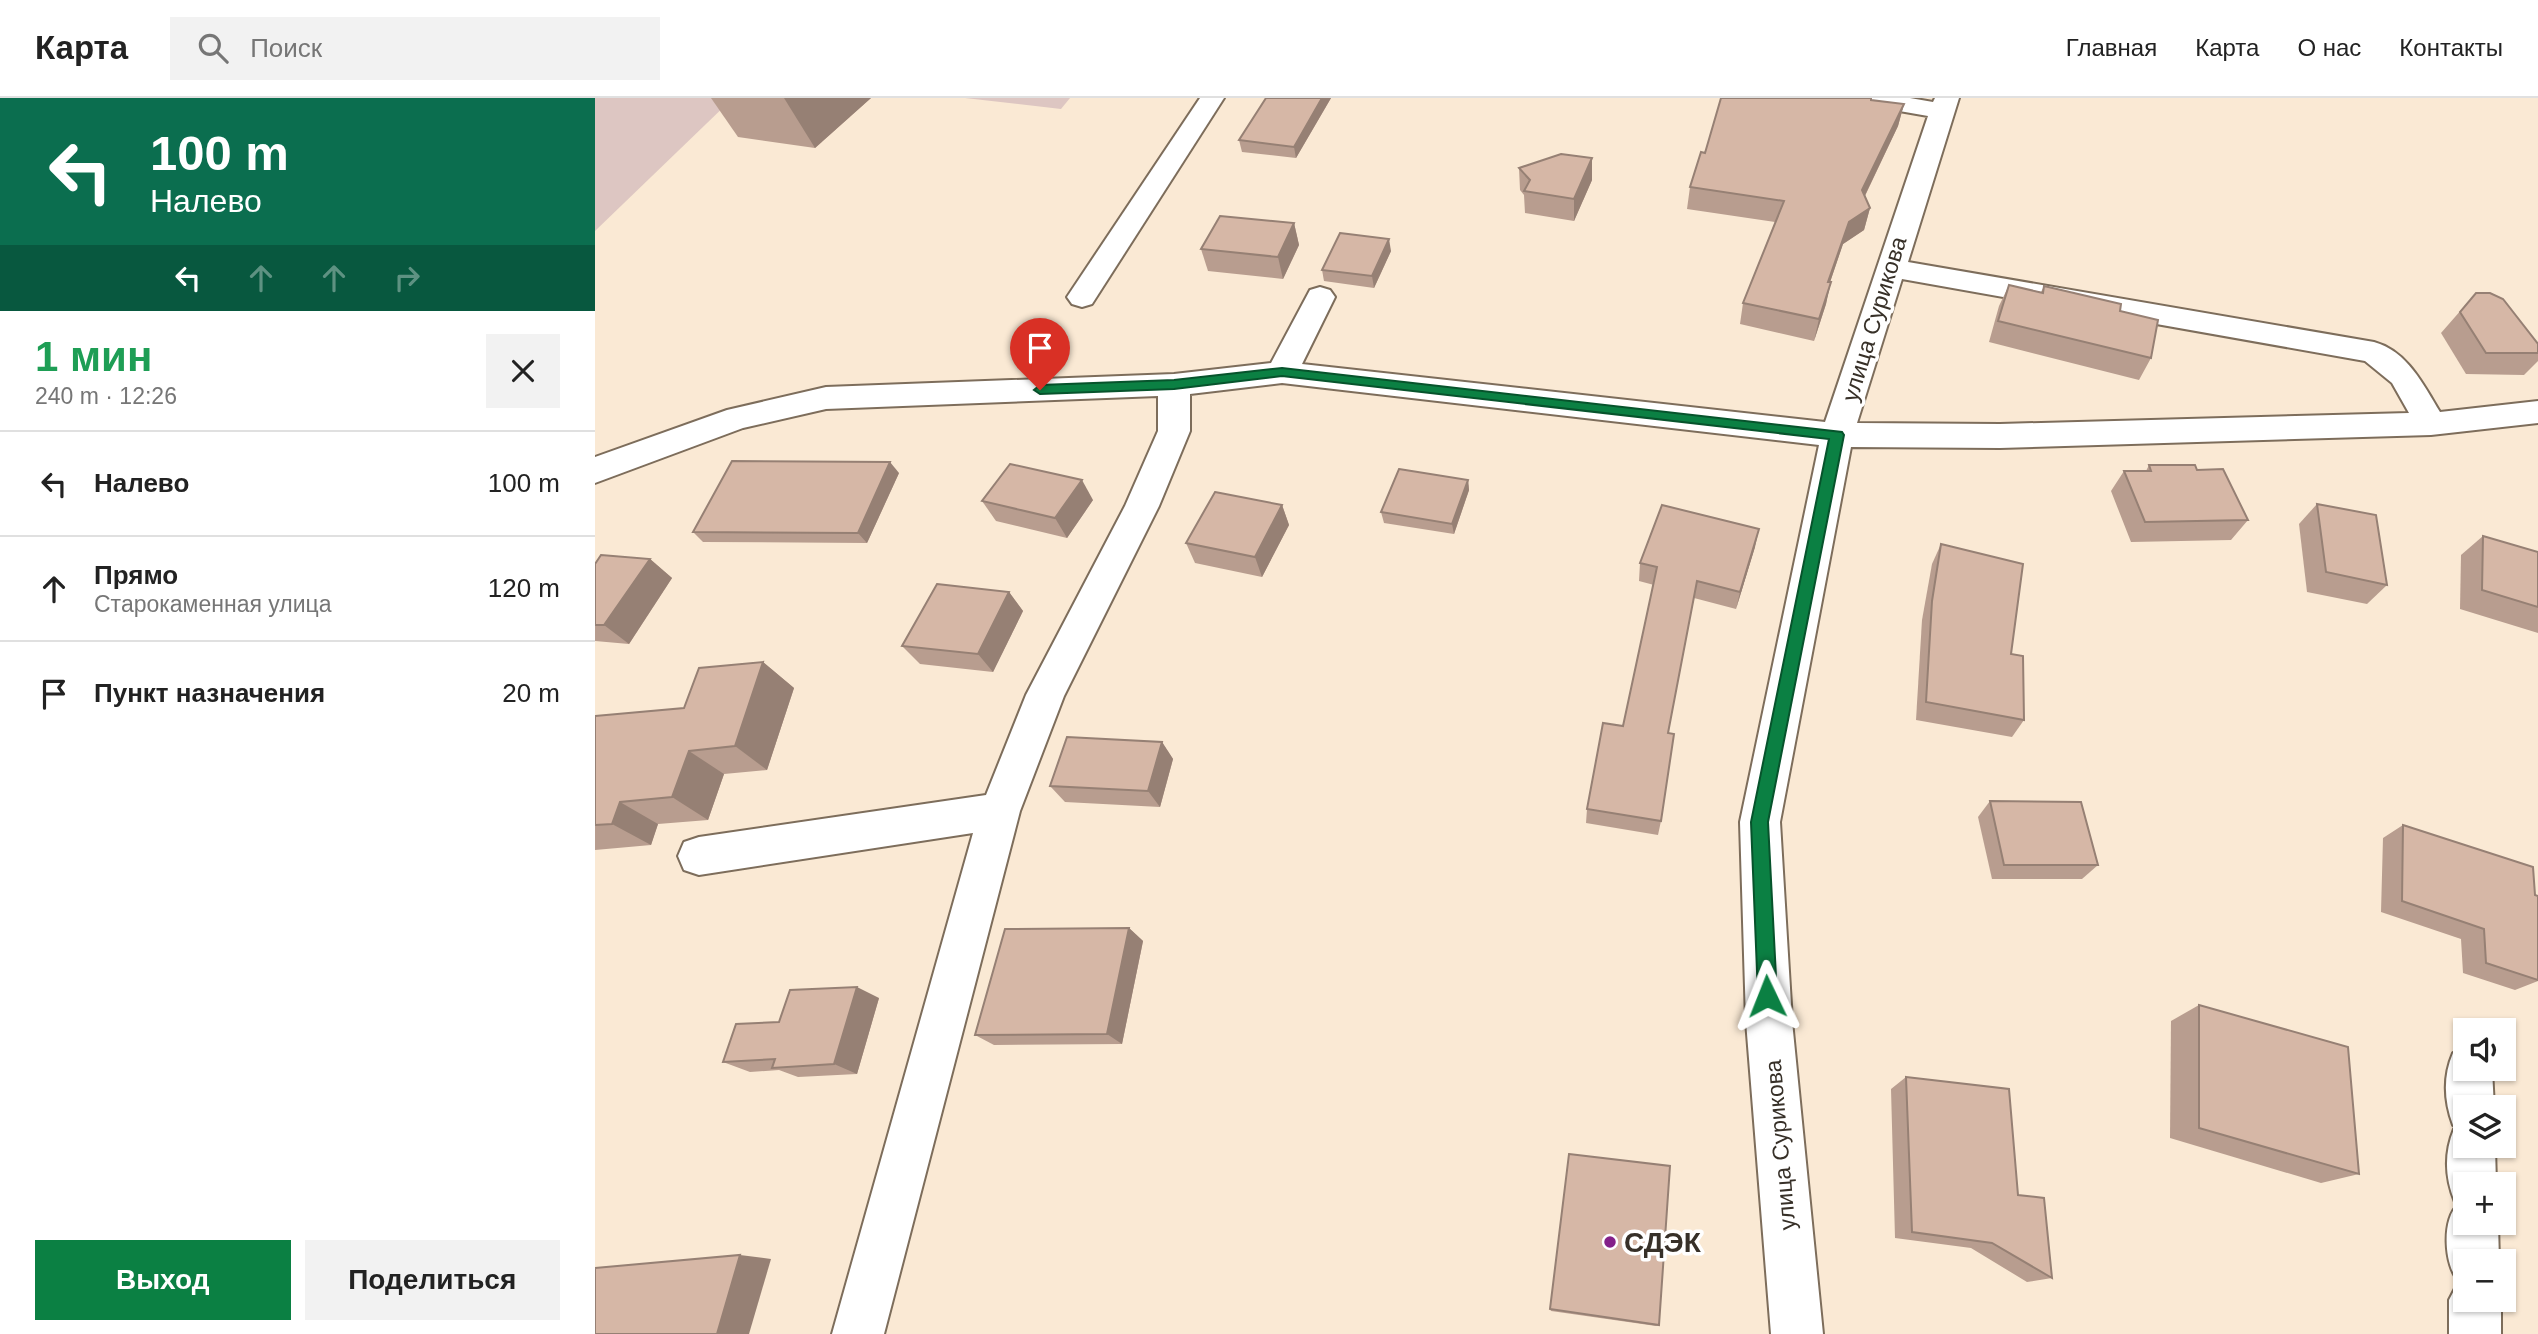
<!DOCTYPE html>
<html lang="ru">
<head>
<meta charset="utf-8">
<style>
  :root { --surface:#fff; --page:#f2f2f2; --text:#222; --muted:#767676; --line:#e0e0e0; --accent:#0b8043 }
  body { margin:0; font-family:Arial,sans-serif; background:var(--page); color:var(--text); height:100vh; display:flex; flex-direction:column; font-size:26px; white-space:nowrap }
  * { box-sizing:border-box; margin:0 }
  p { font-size:23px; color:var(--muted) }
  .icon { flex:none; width:38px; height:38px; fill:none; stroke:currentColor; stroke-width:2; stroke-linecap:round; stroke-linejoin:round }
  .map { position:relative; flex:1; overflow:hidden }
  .side { display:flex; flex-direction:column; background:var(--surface); width:595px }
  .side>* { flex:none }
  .guide { background:#0b6e4f; color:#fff; overflow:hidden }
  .fabs { position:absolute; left:1858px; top:920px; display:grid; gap:14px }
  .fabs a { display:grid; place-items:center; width:63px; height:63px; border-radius:0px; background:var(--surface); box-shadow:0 2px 5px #0004; font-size:35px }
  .pin { position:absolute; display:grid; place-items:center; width:60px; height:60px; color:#fff; margin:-72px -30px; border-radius:50% 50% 50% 0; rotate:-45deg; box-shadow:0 0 7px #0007 }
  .pin .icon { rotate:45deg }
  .me { position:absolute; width:77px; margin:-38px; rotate:358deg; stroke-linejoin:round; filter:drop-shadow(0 0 5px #0008) }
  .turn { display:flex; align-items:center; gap:24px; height:147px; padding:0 35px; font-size:32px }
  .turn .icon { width:91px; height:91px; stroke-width:2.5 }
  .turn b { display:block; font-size:49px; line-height:60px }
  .lanes { display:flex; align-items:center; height:66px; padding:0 35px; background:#0003; justify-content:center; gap:35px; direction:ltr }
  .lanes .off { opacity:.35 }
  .round { display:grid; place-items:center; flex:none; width:74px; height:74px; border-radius:0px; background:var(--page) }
  .overview { display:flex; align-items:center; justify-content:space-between; height:119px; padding:0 35px }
  h1 { font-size:42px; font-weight:700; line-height:52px; color:#1e9e55 }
  .action { display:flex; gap:14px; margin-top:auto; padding:14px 35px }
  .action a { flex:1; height:80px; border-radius:0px; background:var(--accent); color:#fff; font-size:28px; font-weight:700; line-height:80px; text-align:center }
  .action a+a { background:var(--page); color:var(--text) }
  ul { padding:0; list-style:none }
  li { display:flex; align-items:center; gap:21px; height:105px; padding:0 35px; border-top:2px solid var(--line) }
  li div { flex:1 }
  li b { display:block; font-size:26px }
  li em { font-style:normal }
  header { display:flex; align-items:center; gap:42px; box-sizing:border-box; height:98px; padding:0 35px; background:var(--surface); border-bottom:2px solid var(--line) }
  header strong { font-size:33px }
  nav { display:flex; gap:38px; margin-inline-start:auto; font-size:24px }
  .search { width:490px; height:63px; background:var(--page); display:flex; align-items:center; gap:18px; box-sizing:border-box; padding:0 24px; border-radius:0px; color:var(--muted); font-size:26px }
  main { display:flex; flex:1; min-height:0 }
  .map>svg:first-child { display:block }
  .green { fill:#ddc6c2 }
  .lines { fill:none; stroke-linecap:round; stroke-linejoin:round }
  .minor-casing { stroke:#7d6d5b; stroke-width:4 }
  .minor { fill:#fff; fill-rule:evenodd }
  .wall { fill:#b89d8f }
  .shaded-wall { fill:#968074 }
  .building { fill:#d6b7a6; stroke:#968074; stroke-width:2 }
  .route { fill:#0b8043; stroke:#07532c; stroke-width:2 }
  .poi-dot { fill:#842089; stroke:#fff; stroke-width:2.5 }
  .labels { text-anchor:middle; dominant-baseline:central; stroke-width:7; stroke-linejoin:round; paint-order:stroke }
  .street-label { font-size:23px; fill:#373028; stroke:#fff }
  .near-poi-label { font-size:28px; font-weight:bold; fill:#373028; stroke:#fff; text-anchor:start }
</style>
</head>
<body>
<header>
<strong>Карта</strong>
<div class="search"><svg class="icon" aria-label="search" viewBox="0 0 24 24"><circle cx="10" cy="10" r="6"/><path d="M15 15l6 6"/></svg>Поиск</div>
<nav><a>Главная</a><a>Карта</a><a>О нас</a><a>Контакты</a></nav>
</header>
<main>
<section class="side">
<div class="guide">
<div class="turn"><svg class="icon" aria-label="left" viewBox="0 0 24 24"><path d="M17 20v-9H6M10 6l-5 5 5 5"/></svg><div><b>100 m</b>Налево</div></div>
<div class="lanes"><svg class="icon" aria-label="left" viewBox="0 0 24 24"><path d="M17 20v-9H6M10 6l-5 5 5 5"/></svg><svg class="icon off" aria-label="ahead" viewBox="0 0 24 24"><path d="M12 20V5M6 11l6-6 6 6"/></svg><svg class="icon off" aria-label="ahead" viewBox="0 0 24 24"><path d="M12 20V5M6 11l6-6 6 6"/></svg><svg class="icon off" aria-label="right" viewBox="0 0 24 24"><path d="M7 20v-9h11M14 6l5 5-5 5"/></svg></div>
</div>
<div class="overview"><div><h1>1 мин</h1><p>240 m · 12:26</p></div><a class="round"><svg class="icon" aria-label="close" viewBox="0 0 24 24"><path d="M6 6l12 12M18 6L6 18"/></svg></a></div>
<ul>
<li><svg class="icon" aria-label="left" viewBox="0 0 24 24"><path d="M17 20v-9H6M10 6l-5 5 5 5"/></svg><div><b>Налево</b></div><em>100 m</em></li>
<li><svg class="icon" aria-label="ahead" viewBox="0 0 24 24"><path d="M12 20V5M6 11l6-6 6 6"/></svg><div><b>Прямо</b><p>Старокаменная улица</p></div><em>120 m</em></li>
<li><svg class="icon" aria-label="arrive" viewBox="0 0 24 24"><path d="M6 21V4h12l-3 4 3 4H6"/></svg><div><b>Пункт назначения</b></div><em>20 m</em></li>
</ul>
<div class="action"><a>Выход</a><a>Поделиться</a></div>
</section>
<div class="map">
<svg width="1943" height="1236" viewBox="0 0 1943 1236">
  <rect width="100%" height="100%" fill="#fae9d4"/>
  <g class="green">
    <polygon points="0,0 138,0 0,133"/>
    <polygon points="370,0 475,0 466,11"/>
  </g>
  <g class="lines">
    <g class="minor-casing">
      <g id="minor">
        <polygon points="605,0 629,0 497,206 487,209 477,206 472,199"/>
        <path d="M 1258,0 L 1315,0 L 1338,4 L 1340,0 L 1364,0 L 1313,164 L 1779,244 C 1812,253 1828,286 1845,314 L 1943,303 L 1943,325 L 1836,337 L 1405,350 L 1256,349 L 1185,724 L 1197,923 L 1228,1236 L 1176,1236 L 1151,923 L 1145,724 L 1224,347 L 687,285 L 595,296 L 595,333 L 564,408 L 469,598 L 425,713 L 289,1236 L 237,1236 L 378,735 L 104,777 L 89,772 L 83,758 L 89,744 L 104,739 L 391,697 L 431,597 L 530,408 L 563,333 L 563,298 L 231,311 L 148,330 L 0,385 L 0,359 L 132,312 L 231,289 L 579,276 L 676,265 L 715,192 L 725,189 L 735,192 L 740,199 L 707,266 L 1230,324 L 1333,18 L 1270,7 L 1261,5 ZM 1307,181 L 1770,263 L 1797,285 L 1814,315 L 1405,326 L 1262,325 Z"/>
        <path d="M 1871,949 L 1871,971 L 1897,971 L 1899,1010 L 1871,1010 L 1871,1048 L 1900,1048 L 1901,1087 L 1871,1087 L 1871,1125 L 1903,1125 L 1904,1164 L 1871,1164 L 1871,1202 L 1906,1202 L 1906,1236 L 1854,1236 L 1854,1202 L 1864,1183 C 1849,1169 1846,1119 1864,1106 L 1860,1104 C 1850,1080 1849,1055 1859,1031 L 1864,1029 L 1858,1027 C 1849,1003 1848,978 1858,955 Z"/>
      </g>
    </g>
    <use href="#minor" class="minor"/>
  </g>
  <g class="wall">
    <polygon points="116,0 276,0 220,50 143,39"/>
    <polygon points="671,0 736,0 701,60 647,54 644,42"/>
    <polygon points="1276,2 1309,6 1303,28 1270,98 1275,110 1269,132 1248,146 1235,184 1231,206 1219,243 1145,226 1148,205 1180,124 1092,111 1095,89 1110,55"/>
    <polygon points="997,60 997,82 979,123 930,115 929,97 925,92 924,70"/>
    <polygon points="699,125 704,147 688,181 613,173 606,151"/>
    <polygon points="796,153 779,190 729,183 727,172"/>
    <polygon points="1414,187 1446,194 1449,188 1525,213 1556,260 1544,282 1394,244 1404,208"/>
    <polygon points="1881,195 1943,246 1943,263 1929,277 1871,276 1846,235"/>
    <polygon points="1554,367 1602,372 1653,422 1636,442 1536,444 1516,393 1529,373 1551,373"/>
    <polygon points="304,375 272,445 108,444 98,434"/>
    <polygon points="873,382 874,392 859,436 789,425 786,414"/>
    <polygon points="498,402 472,440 401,423 387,403"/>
    <polygon points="1722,406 1792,487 1772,506 1712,494 1704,426"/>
    <polygon points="687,407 694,427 667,479 600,465 591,445"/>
    <polygon points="1888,438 1943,454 1943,535 1865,511 1866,457"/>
    <polygon points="1346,446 1416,556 1429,622 1417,639 1321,622 1327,522 1337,466"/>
    <polygon points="1160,449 1141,511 1099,500 1073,635 1066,723 1063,737 991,725 992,711 1028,628 1059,487 1044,483 1045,465"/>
    <polygon points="55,461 77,480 34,546 0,543 0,466"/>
    <polygon points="414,494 428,513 398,574 325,566 307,548"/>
    <polygon points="168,564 199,590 172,672 129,676 113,722 63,726 56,747 0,752 0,618 89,610"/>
    <polygon points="567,644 578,661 565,709 470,704 455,688"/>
    <polygon points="1395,703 1503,767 1487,781 1397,781 1383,719"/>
    <polygon points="1808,727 1943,798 1943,883 1920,892 1868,875 1866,841 1786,814 1788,740"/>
    <polygon points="534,830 548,843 527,946 399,947 380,937"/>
    <polygon points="284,900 262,976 203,979 184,972 155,974 128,964"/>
    <polygon points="1604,907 1764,1076 1726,1085 1575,1040 1576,923"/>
    <polygon points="1311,979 1423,1097 1457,1180 1432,1184 1376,1150 1300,1140 1296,991"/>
    <polygon points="955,1211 1064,1227 1061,1228 956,1213"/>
  </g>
  <g class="shaded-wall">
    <polygon points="189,0 276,0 220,50"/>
    <polygon points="727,0 736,0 701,60 699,49"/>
    <polygon points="1309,6 1303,28 1262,114 1267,92"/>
    <polygon points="997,60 997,82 979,123 979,101"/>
    <polygon points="1275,110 1269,132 1248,146 1228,205 1233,184 1254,124"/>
    <polygon points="699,125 704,147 688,181 683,159"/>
    <polygon points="794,141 796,153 779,190 777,178"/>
    <polygon points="1236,184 1231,206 1219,243 1224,221"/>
    <polygon points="295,364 304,375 272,445 263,435"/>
    <polygon points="487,382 498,402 472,440 460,420"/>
    <polygon points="873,382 874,392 859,436 857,426"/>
    <polygon points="687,407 694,427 667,479 660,459"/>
    <polygon points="1164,431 1160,449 1141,511 1145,494"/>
    <polygon points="55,461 77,480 34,546 9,527"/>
    <polygon points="414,494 428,513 398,574 383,556"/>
    <polygon points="168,564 199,590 172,672 140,648"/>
    <polygon points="567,644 578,661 565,709 553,693"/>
    <polygon points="94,653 129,676 113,722 77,699"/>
    <polygon points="25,704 63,726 56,747 17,726"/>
    <polygon points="534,830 548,843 527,946 512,936"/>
    <polygon points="262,889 284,900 262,976 239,966"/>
    <polygon points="145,1157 176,1161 154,1236 122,1236"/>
  </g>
  <g class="building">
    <polygon points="671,0 727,0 699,49 644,42"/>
    <polygon points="1126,0 1276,0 1276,2 1309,6 1267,92 1275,110 1254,124 1233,184 1236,184 1224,221 1148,205 1189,103 1095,89 1106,54 1110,55"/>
    <polygon points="966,56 997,60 979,101 929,93 935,82 924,70"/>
    <polygon points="625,118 699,125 683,159 606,151"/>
    <polygon points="745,135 794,141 777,178 727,172"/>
    <polygon points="1414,187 1448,195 1449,188 1526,206 1525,213 1563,222 1556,260 1403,223"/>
    <polygon points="1881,195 1895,195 1908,201 1943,246 1943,255 1891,255 1865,214"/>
    <polygon points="137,363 295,364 263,435 98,434"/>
    <polygon points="415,366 487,382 460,420 387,403"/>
    <polygon points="1554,367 1600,367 1602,372 1628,371 1653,422 1550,424 1529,373 1556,373"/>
    <polygon points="804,371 873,382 857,426 786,414"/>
    <polygon points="620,394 687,407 660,459 591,445"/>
    <polygon points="1722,406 1781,417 1792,487 1731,474"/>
    <polygon points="1067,407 1164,431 1145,494 1102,483 1073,635 1079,636 1066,723 992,711 1008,625 1028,628 1062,469 1045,465"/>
    <polygon points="1888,438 1943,454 1943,509 1887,492"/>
    <polygon points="1346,446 1428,466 1416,556 1428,558 1429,622 1331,604 1337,503"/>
    <polygon points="6,457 55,461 9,527 0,527 0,466"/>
    <polygon points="342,486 414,494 383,556 307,548"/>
    <polygon points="168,564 140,648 94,653 77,699 25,704 17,726 0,727 0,618 89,610 104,570"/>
    <polygon points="472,639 567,644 553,693 455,688"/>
    <polygon points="1395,703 1486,704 1503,767 1409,767"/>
    <polygon points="1808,727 1938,769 1940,797 1943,798 1943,882 1891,865 1889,831 1807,803"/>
    <polygon points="534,830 512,936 380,937 410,831"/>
    <polygon points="262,889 239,966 177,970 180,961 128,964 141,926 184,924 195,892"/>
    <polygon points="1604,907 1753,949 1764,1076 1604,1030"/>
    <polygon points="1311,979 1414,991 1423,1097 1449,1100 1457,1180 1397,1145 1317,1134"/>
    <polygon points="974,1056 1075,1068 1064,1227 955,1211"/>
    <polygon points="145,1157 122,1236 0,1236 0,1170"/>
  </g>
  <polygon class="route" points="687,270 1247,334 1249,337 1173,724 1182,898 1179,905 1172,907 1166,905 1163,898 1156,724 1234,341 687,278 579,291 445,296 439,292 445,287 579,282"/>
  <circle class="poi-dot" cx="1015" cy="1144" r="7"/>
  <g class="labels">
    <g class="street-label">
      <text transform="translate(1279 221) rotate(-73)">улица Сурикова</text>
      <text transform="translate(1185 1047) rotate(-95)">улица Сурикова</text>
    </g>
    <g class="near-poi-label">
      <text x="1029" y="1144">СДЭК</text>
    </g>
  </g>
</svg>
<div class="fabs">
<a><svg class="icon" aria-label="sound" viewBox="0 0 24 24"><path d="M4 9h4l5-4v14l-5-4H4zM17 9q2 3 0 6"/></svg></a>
<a><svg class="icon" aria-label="layers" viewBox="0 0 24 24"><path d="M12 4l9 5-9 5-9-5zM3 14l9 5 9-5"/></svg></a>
<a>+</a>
<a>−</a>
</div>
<div class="pin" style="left:445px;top:292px;background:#d93025"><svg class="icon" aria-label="arrive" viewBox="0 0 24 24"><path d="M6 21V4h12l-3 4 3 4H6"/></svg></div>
<svg class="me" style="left:1172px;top:898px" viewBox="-20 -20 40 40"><path d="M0-17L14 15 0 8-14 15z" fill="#0b8043" stroke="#fff" stroke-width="4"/></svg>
</div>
</main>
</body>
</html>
